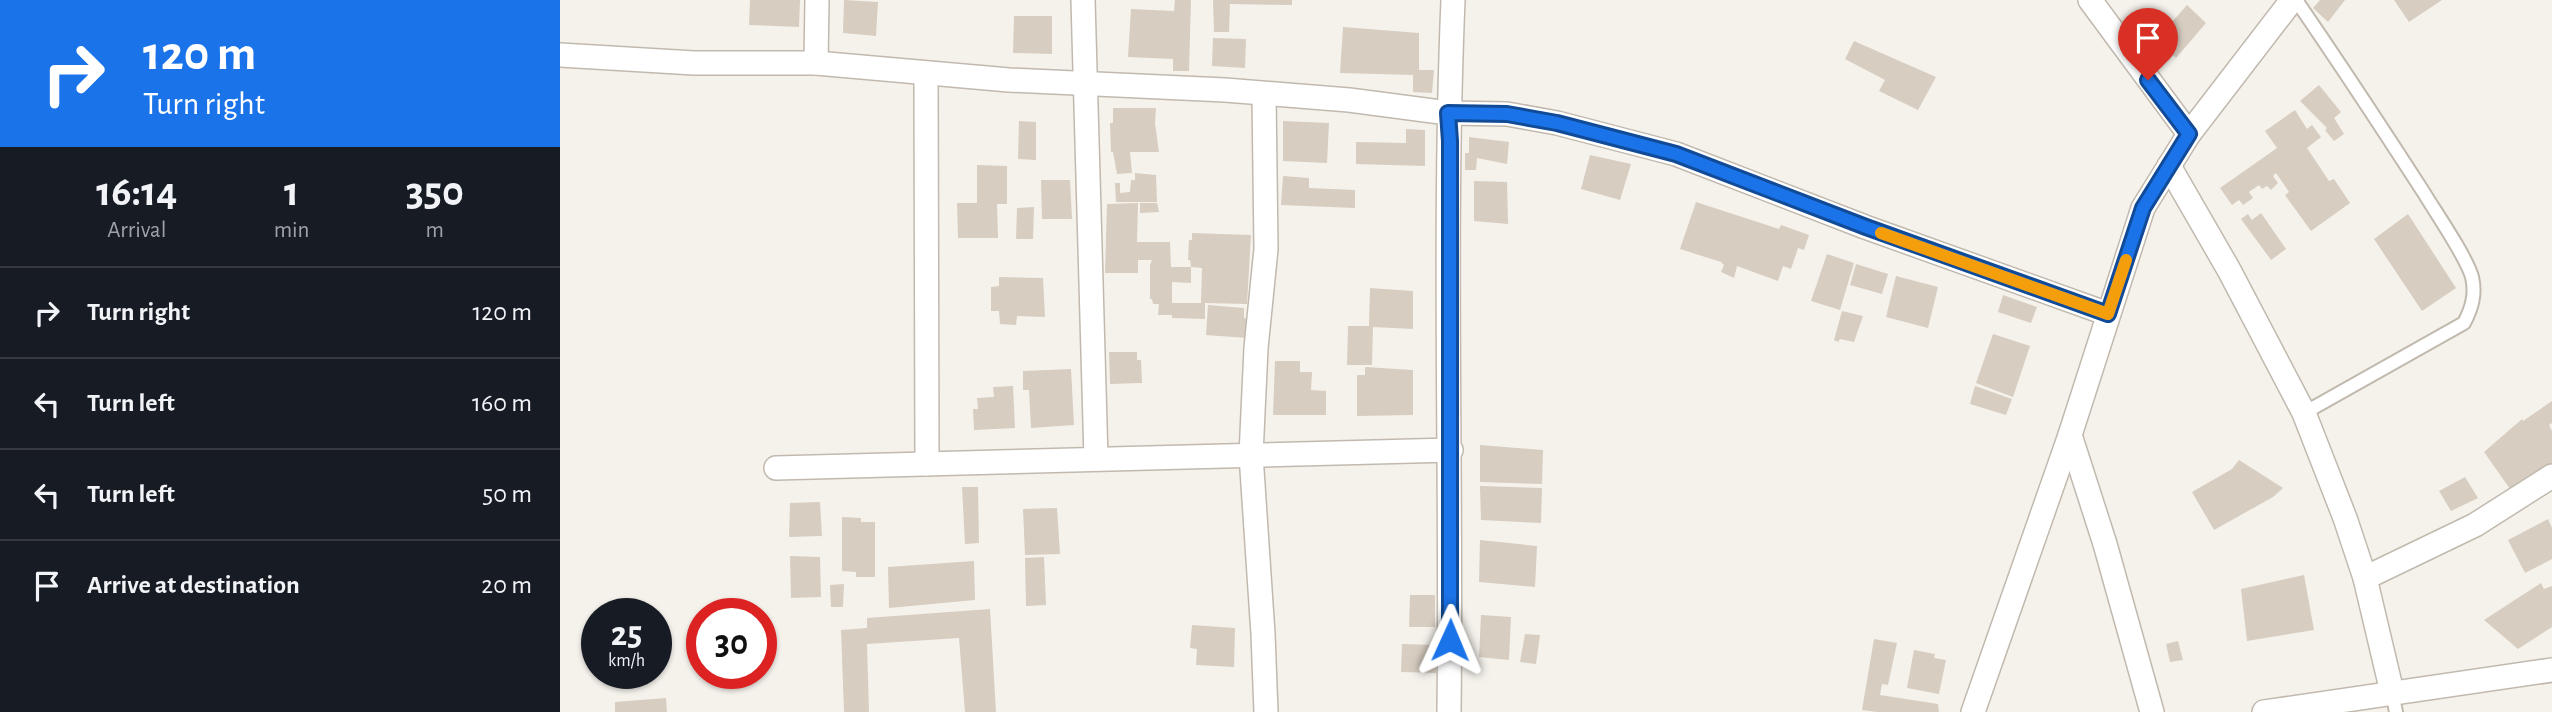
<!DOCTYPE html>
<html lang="en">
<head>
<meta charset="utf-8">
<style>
  :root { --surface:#171b24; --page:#20242c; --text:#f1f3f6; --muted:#9ea1a6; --line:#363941 }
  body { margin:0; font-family:"Alegreya Sans",sans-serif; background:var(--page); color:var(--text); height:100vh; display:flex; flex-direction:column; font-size:26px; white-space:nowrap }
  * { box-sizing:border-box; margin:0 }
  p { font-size:23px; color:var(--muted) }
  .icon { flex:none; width:38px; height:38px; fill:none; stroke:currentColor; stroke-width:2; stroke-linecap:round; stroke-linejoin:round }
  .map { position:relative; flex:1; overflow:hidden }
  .panel { display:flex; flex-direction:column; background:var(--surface); width:560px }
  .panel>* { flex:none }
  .hud { background:#1a73e8; color:#fff; overflow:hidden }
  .speed { position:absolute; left:21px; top:598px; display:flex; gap:14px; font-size:35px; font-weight:700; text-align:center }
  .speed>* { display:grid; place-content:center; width:91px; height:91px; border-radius:50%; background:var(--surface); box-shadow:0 2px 5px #0004; line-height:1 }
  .speed small { font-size:18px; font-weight:400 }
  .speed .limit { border:10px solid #d22; background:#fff; color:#111 }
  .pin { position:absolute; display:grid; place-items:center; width:60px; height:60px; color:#fff; margin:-72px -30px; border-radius:50% 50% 50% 0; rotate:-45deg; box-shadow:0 0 7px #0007 }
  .pin .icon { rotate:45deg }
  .me { position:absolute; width:77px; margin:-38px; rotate:1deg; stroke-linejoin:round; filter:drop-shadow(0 0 5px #0008) }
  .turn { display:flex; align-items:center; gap:24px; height:147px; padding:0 28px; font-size:32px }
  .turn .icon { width:91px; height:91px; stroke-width:2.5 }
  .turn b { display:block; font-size:49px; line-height:60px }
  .eta { display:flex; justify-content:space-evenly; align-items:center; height:119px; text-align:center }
  .eta b { font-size:42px; font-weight:700; line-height:49px }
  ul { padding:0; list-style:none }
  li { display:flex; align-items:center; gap:21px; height:91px; padding:0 28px; border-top:2px solid var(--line) }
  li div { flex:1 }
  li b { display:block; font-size:26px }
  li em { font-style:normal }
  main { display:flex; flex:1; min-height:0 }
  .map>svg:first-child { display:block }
  .building { fill:#d7cdc1 }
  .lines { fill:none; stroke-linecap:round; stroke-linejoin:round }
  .lane-casing { stroke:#c1b9ae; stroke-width:16 }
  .street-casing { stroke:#c1b9ae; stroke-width:26 }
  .lane { stroke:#fff; stroke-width:12 }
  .street { stroke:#fff; stroke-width:23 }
  .route-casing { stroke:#114b97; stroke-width:18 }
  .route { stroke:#1a73e8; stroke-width:12 }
  .slow { stroke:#f59e0b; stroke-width:12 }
</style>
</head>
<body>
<main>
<section class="panel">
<div class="hud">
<div class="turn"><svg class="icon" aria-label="right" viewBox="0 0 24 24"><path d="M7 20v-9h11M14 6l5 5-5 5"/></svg><div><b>120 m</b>Turn right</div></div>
</div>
<div class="eta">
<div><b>16:14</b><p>Arrival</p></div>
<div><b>1</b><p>min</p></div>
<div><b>350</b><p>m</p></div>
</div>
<ul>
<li><svg class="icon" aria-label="right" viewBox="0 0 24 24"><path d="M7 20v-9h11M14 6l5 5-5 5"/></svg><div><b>Turn right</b></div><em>120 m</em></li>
<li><svg class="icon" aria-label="left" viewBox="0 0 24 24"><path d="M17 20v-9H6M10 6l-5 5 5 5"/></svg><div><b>Turn left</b></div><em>160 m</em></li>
<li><svg class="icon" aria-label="left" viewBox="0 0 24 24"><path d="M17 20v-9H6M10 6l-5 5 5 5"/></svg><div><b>Turn left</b></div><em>50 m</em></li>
<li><svg class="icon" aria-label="arrive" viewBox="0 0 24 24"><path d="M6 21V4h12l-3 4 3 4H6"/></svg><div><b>Arrive at destination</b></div><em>20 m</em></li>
</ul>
</section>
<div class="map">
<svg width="1992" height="712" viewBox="0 0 1992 712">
  <rect width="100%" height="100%" fill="#f5f2ec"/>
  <g class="building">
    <polygon points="190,0 240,0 239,27 189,25"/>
    <polygon points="284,0 318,2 316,36 283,33"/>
    <polygon points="615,0 631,0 629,71 613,71 613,59 568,57 571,9 614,11"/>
    <polygon points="653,0 732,0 732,5 670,4 669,32 654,32"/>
    <polygon points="1760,0 1785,0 1768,22 1753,8"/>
    <polygon points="1834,0 1882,0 1849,22"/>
    <polygon points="1627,5 1646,23 1616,58 1597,39"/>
    <polygon points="454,16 492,16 492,54 453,53"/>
    <polygon points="783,27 859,33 859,70 874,70 872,93 853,92 853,75 780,73"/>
    <polygon points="653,38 686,39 685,68 652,66"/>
    <polygon points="1294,41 1376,77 1358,110 1319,91 1325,80 1285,59"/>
    <polygon points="1759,85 1781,112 1774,118 1784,134 1774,141 1765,130 1767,128 1740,101"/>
    <polygon points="553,108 596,108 595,123 599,152 570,152 572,173 557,174 553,152 551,152 550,123 553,123"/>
    <polygon points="1735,110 1747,129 1752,125 1761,137 1747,148 1769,181 1774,179 1790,203 1751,231 1725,195 1729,192 1716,173 1713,176 1718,183 1711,190 1707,186 1702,189 1699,185 1689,192 1693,198 1683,205 1679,200 1672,205 1660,188 1717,148 1705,131"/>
    <polygon points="459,121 476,122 476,160 458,159"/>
    <polygon points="723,121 769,123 767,163 723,161"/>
    <polygon points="846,129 865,130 865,166 796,164 796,142 846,143"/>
    <polygon points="909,137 949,142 947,164 917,158 916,170 905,170 905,153 909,153"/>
    <polygon points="1030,155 1071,164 1060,200 1021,189"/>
    <polygon points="417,165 447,166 447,204 437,204 438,238 398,238 397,203 417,203"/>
    <polygon points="575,173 596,175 597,202 556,202 555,183 560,183 560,193 570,192 571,180 575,180"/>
    <polygon points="723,176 749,178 749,188 795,190 795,208 721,205"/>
    <polygon points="481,180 510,180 512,219 482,219"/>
    <polygon points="914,181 947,182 948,224 914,221"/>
    <polygon points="1136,202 1219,229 1221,225 1249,235 1244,250 1238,248 1231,269 1223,266 1218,281 1177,266 1174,278 1161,272 1164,265 1161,262 1120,249"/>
    <polygon points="578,203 577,242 610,242 611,267 631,267 631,283 612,282 612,303 641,303 642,268 631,267 630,260 628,260 629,240 632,240 632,233 691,235 687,304 645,303 645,319 612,318 612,315 598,315 599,304 593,304 592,299 590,299 590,265 592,260 578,260 578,273 545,273 547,204"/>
    <polygon points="580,203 597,203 599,212 580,213"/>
    <polygon points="474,207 473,239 456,239 457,208"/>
    <polygon points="1701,213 1726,249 1711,260 1681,219 1688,214 1692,220"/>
    <polygon points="1848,214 1896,288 1862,311 1814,239"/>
    <polygon points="1267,254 1294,263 1280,310 1251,301"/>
    <polygon points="1296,264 1328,274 1322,294 1290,285"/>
    <polygon points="1336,276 1378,287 1368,328 1326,317"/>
    <polygon points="439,277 483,278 485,317 457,316 456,325 440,324 439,311 431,311 431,287 439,286"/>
    <polygon points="810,288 853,291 853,329 813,327 812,365 787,365 788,326 809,326"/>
    <polygon points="1443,295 1477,307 1471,323 1438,312"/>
    <polygon points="648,305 684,308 684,318 687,319 687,338 646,335"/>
    <polygon points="1282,311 1303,316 1294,342 1280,339 1278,342 1274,340"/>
    <polygon points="1433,334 1470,346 1453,397 1416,383"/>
    <polygon points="549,352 577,352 577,360 581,360 582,383 550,384"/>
    <polygon points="715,361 740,361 740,372 752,372 751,390 766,391 766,415 713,415"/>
    <polygon points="805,367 853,370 853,415 797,416 797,375 805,375"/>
    <polygon points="511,369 514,425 471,428 469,390 463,390 463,371"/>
    <polygon points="453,386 455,428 414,430 413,409 418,409 417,398 434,397 433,387"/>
    <polygon points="1415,386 1452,399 1446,415 1410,404"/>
    <polygon points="1992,401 1992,423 1989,425 1992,431 1992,464 1950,489 1924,452 1962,419 1963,421"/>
    <polygon points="920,445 983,450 982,484 920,482"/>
    <polygon points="1679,460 1723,488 1713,497 1654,530 1632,492 1672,469"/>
    <polygon points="1905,477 1918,498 1891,511 1879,491"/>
    <polygon points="920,486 982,488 981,523 921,520"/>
    <polygon points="402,487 418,487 419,543 405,544"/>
    <polygon points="260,502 262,536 229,537 230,503"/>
    <polygon points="497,508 500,554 465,555 463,509"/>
    <polygon points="282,517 301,518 301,522 315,522 315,577 296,577 296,572 282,571"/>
    <polygon points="1988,519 1992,528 1992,559 1965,573 1948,540"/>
    <polygon points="920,540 977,546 975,587 919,582"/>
    <polygon points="230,556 260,557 261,597 231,598"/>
    <polygon points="484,557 486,605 466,606 465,558"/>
    <polygon points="414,561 415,600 329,608 328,567"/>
    <polygon points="1744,575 1754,630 1687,641 1681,589"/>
    <polygon points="1981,583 1984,589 1992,586 1992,627 1958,649 1924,620"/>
    <polygon points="284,584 283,607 271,607 270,585"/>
    <polygon points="850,595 875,595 875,627 849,627"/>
    <polygon points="430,609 436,712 405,712 399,638 307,644 309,712 284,712 281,630 307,628 307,618"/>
    <polygon points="921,615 951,617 949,660 919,657"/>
    <polygon points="632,625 675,628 674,667 636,665 637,649 630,648"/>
    <polygon points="965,634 980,635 976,664 960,662"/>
    <polygon points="1314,639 1337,643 1328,685 1322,684 1320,695 1378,704 1379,712 1317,712 1302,710"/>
    <polygon points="1618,641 1623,660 1610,662 1606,644"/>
    <polygon points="842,644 876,645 876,673 841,672"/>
    <polygon points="1354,650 1375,654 1374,658 1386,660 1379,694 1347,688"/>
    <polygon points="106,698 107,712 55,712 55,702"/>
  </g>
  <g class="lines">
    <g class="lane-casing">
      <g id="lane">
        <path d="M 1736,0 C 1780,64 1822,128 1864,193 C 1876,213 1906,256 1912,277 C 1916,294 1912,308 1904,323 L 1744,413"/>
        <polyline points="1832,692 1836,712"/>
      </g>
    </g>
    <g class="street-casing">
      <g id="street">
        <polyline points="523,0 536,459"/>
        <polyline points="1530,0 1629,134"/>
        <polyline points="0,55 134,63 256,63 449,80 665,90 789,100 888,113 947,114 997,123 1116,154 1305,227 1548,314"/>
        <polyline points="256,63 257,0"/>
        <polyline points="366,74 367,464"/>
        <polyline points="704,95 706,249 696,348 691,455 703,634 706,712"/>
        <polyline points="1609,166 1669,270 1744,413 1785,518 1805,578 1832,692"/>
        <polyline points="1510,435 1545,544 1592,712"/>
        <polyline points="216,468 891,450"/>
        <polyline points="1805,578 1915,525 1992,476"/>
        <path d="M 889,712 C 892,475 883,237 893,0"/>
        <polyline points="1413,712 1510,435 1583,208 1629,134 1732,0"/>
        <polyline points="1704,712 1992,670"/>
      </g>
    </g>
    <use href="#lane" class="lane"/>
    <use href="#street" class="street"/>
  </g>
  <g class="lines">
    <g class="route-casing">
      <polyline id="route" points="890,640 890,141 888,113 947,114 997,123 1116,154 1306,227 1548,314 1583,208 1629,134 1588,80"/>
    </g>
    <use href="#route" class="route"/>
    <polyline class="slow" points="1321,233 1548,314 1566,260"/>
  </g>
</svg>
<div class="speed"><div>25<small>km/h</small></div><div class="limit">30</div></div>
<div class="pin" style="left:1588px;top:80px;background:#d93025"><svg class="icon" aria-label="arrive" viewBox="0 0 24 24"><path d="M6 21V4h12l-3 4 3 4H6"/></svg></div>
<svg class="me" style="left:890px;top:640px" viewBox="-20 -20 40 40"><path d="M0-17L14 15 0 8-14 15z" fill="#1a73e8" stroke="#fff" stroke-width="4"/></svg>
</div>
</main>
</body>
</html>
